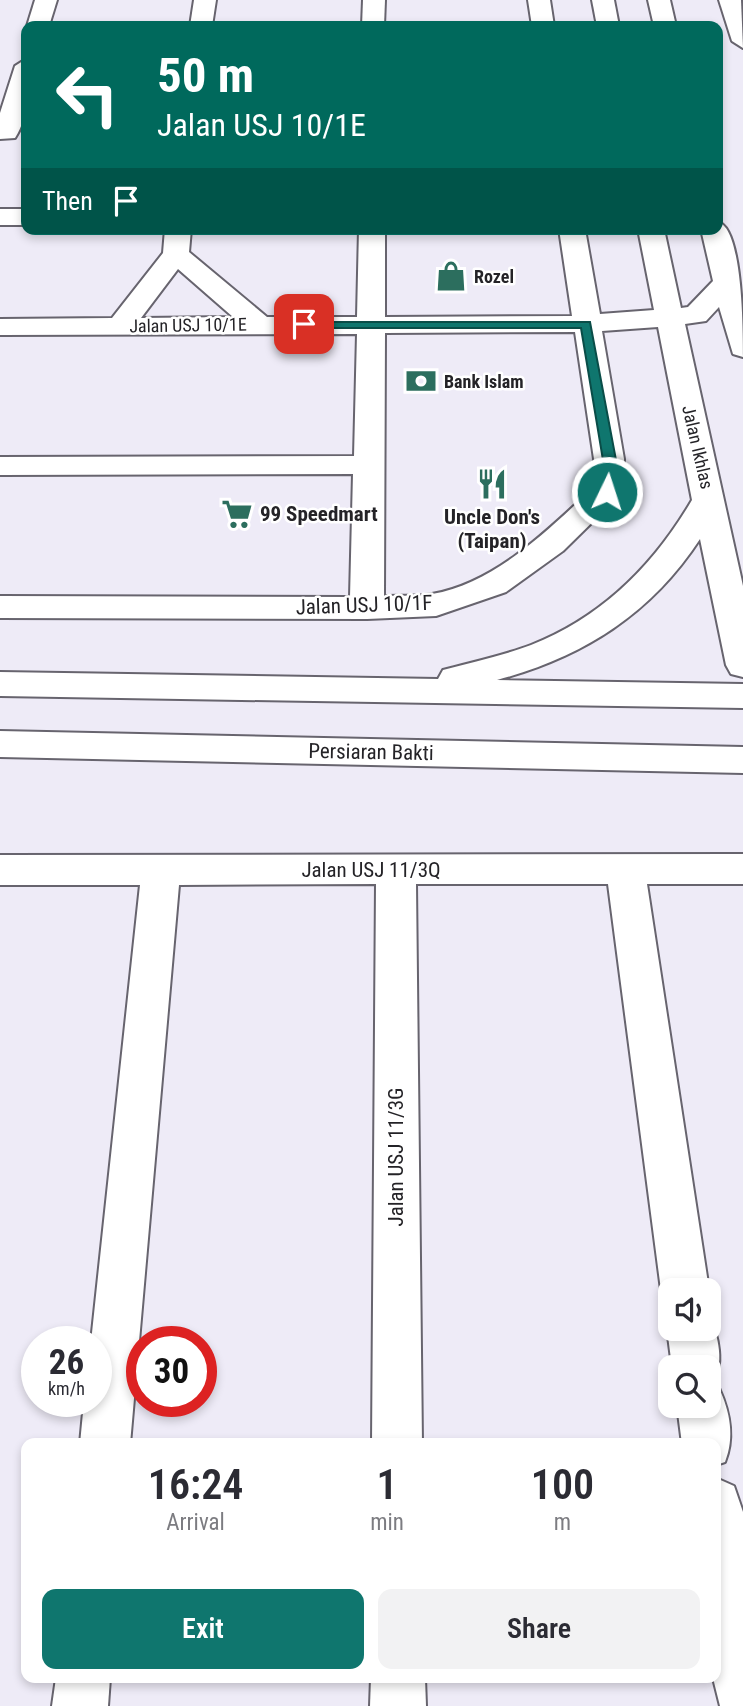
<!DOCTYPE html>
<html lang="en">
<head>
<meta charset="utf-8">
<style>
  :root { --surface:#fff; --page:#f2f2f3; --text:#2b2b33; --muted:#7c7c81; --accent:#0f766e }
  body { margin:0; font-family:"Roboto Condensed",sans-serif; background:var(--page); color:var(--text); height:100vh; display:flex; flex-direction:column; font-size:26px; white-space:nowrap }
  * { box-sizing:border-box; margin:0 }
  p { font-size:23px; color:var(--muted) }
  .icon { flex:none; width:38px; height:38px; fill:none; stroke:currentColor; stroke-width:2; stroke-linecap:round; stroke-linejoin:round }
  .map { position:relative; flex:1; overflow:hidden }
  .panel { position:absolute; left:21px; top:1438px; width:700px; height:245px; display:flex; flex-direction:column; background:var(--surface); border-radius:14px; box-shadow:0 4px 10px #0003 }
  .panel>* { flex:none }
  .top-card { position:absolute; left:21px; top:21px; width:702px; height:214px; border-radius:14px; box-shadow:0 4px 10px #0003; background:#00695c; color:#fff; overflow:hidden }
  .tools { position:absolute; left:658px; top:1278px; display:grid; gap:14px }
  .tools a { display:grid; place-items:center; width:63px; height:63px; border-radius:14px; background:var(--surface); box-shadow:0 4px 10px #0003; font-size:35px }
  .speed { position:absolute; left:21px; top:1326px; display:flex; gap:14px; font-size:35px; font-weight:700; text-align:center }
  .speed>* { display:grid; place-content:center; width:91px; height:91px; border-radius:50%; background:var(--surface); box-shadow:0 4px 10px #0003; line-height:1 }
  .speed small { font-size:18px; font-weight:400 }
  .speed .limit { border:10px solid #d22; background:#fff; color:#111 }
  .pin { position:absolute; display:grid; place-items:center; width:60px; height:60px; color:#fff; margin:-30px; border-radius:14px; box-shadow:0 4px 10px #0006 }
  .me { position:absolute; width:77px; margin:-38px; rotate:4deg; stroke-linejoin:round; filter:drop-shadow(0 0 5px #0008) }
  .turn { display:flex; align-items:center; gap:24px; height:147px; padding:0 21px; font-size:32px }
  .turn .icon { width:91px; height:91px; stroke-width:2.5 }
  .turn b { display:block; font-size:49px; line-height:60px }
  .then { display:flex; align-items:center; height:66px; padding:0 21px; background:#0003; gap:14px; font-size:26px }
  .eta { display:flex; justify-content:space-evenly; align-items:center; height:119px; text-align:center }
  .eta b { font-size:42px; font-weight:600; line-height:49px }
  .cta { display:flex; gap:14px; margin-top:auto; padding:14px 21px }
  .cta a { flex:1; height:80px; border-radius:14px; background:var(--accent); color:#fff; font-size:28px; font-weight:600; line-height:80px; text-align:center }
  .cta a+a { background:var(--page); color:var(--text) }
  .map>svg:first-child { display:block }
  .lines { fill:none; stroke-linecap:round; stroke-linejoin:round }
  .minor-casing { stroke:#67646e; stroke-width:4 }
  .minor { fill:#fff; fill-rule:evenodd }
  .route { fill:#0f766e; stroke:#0a4d48; stroke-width:2 }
  .labels { text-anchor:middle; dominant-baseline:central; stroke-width:5; stroke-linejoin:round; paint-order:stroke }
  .far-poi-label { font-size:18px; font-weight:bold; fill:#242327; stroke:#fff; text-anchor:start }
  .far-street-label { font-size:18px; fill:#242327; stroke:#fff }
  .poi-label { font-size:21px; font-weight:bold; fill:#242327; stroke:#fff; text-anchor:start }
  .street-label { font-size:21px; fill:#242327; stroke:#fff }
</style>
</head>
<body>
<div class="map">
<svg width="743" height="1706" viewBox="0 0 743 1706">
  <rect width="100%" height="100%" fill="#eeebf7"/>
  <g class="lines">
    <g class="minor-casing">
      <g id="minor">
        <polygon points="35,0 57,0 49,26 27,26"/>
        <polygon points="194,0 216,0 212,26 190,26"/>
        <polygon points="363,0 385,0 384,26 362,26"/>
        <polygon points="528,0 550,0 554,26 532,26"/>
        <polygon points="592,0 614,0 619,26 597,26"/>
        <polygon points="648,0 670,0 676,26 654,26"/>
        <polygon points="719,0 741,0 743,48 732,41"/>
        <path d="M 26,59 C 27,84 30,116 15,138 L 0,139 L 0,113 L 15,66 Z"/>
        <rect x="0" y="209" width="26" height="16"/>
        <path d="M 718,222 C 743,228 743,333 743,357 L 733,354 L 719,307 L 706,321 L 685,324 L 743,586 L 743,677 L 731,674 L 726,665 L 700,539 C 651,614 583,657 497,680 L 743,684 L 743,708 L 0,696 L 0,672 L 438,679 L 443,670 C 472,662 502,656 531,645 C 602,617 654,565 692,500 L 658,327 L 602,331 L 624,459 L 623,492 L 563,551 L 506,592 L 436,616 L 367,619 L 0,618 L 0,596 L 350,597 L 353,474 L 0,475 L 0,457 L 354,456 L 357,334 L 0,335 L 0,319 L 112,318 L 163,253 L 165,229 L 191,229 L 189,252 L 267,317 L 357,317 L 359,229 L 385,229 L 385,317 L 572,316 L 559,229 L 585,229 L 600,314 L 654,310 L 638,229 L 664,229 L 681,308 L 688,307 L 713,281 L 701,229 L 718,229 ZM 178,269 L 233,317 L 141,318 ZM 575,332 L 594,459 L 592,489 C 547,531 495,583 432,594 C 417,597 400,595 384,596 L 385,333 Z"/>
        <polygon points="0,731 743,747 743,773 0,757"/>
        <polygon points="743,854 743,884 647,884 709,1290 670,1290 670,1306 661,1290 608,884 416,884 422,1444 372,1444 376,884 179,885 130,1444 80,1444 84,1402 96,1402 96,1342 91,1342 140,885 0,885 0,855"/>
        <path d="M 709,1314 C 718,1335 726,1366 711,1384 L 719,1388 C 730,1412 735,1437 725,1462 L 716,1465 L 716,1444 L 682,1444 L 677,1405 L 709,1405 L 709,1367 L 672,1367 L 667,1328 L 670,1321 L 670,1328 L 709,1328 Z"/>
        <polygon points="716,1478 734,1486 743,1512 743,1706 720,1706 713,1678 716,1678"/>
        <polygon points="56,1678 110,1678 108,1706 52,1706"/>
        <polygon points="371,1678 425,1678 426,1706 370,1706"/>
      </g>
    </g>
    <use href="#minor" class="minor"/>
  </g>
  <polygon class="route" points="300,322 590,322 616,460 613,492 607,496 600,492 603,460 581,328 304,328 300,327"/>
  <defs>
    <g id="shop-bare" transform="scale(2.415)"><path d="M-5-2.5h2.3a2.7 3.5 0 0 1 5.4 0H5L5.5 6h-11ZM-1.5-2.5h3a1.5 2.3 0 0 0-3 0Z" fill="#2c6e5e" stroke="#fff" stroke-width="2.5" paint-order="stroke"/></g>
    <g id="bank-bare" transform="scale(2.415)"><path d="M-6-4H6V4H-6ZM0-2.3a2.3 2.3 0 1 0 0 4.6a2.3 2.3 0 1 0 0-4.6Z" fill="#2c6e5e" stroke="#fff" stroke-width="2.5" paint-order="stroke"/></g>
    <g id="restaurant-bare" transform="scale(2.415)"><path d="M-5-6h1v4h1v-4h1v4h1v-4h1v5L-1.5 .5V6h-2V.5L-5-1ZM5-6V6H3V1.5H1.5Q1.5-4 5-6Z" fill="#2c6e5e" stroke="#fff" stroke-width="2.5" paint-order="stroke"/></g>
    <g id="supermarket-bare" transform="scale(2.415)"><path d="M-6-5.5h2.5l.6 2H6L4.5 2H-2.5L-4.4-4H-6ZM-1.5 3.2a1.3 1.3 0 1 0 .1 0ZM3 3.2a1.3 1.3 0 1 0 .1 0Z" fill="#2c6e5e" stroke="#fff" stroke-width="2.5" paint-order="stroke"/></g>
  </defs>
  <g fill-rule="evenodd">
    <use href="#shop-bare" x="451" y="276"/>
    <use href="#bank-bare" x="421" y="381"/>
    <use href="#restaurant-bare" x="492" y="484"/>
    <use href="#supermarket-bare" x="237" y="514"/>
  </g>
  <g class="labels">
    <g class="far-poi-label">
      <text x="474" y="276">Rozel</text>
      <text x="444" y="381">Bank Islam</text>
    </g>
    <g class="far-street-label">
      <text transform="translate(188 325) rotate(-1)">Jalan USJ 10/1E</text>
      <text transform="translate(698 447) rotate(77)">Jalan Ikhlas</text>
    </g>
    <g class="poi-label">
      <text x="260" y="514">99 Speedmart</text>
      <text x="492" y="517" text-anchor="middle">Uncle Don's<tspan x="492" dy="24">(Taipan)</tspan></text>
    </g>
    <g class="street-label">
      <text transform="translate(364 605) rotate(-2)">Jalan USJ 10/1F</text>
      <text transform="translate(371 752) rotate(1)">Persiaran Bakti</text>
      <text x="371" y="870">Jalan USJ 11/3Q</text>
      <text transform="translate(396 1157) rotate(-90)">Jalan USJ 11/3G</text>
    </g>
  </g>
</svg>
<div class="tools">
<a><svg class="icon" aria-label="sound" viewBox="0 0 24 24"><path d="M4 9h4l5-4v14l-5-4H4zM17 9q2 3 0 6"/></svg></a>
<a><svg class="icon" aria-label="search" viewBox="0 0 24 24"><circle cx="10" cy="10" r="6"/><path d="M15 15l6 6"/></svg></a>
</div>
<div class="speed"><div>26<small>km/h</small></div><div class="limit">30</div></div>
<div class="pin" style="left:304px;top:324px;background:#d93025"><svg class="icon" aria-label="arrive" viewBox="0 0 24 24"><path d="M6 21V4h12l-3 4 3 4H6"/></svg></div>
<svg class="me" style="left:607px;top:492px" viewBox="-20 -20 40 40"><circle r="17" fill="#0f766e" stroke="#fff" stroke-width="3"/><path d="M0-11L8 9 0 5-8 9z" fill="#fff"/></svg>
<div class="top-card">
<div class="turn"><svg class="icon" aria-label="left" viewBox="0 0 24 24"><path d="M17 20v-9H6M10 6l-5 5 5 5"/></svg><div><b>50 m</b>Jalan USJ 10/1E</div></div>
<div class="then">Then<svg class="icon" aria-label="arrive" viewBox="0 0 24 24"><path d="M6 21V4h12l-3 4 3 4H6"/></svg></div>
</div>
<section class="panel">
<div class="eta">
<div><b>16:24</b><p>Arrival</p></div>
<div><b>1</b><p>min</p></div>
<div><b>100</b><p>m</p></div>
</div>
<div class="cta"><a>Exit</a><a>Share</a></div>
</section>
</div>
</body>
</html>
